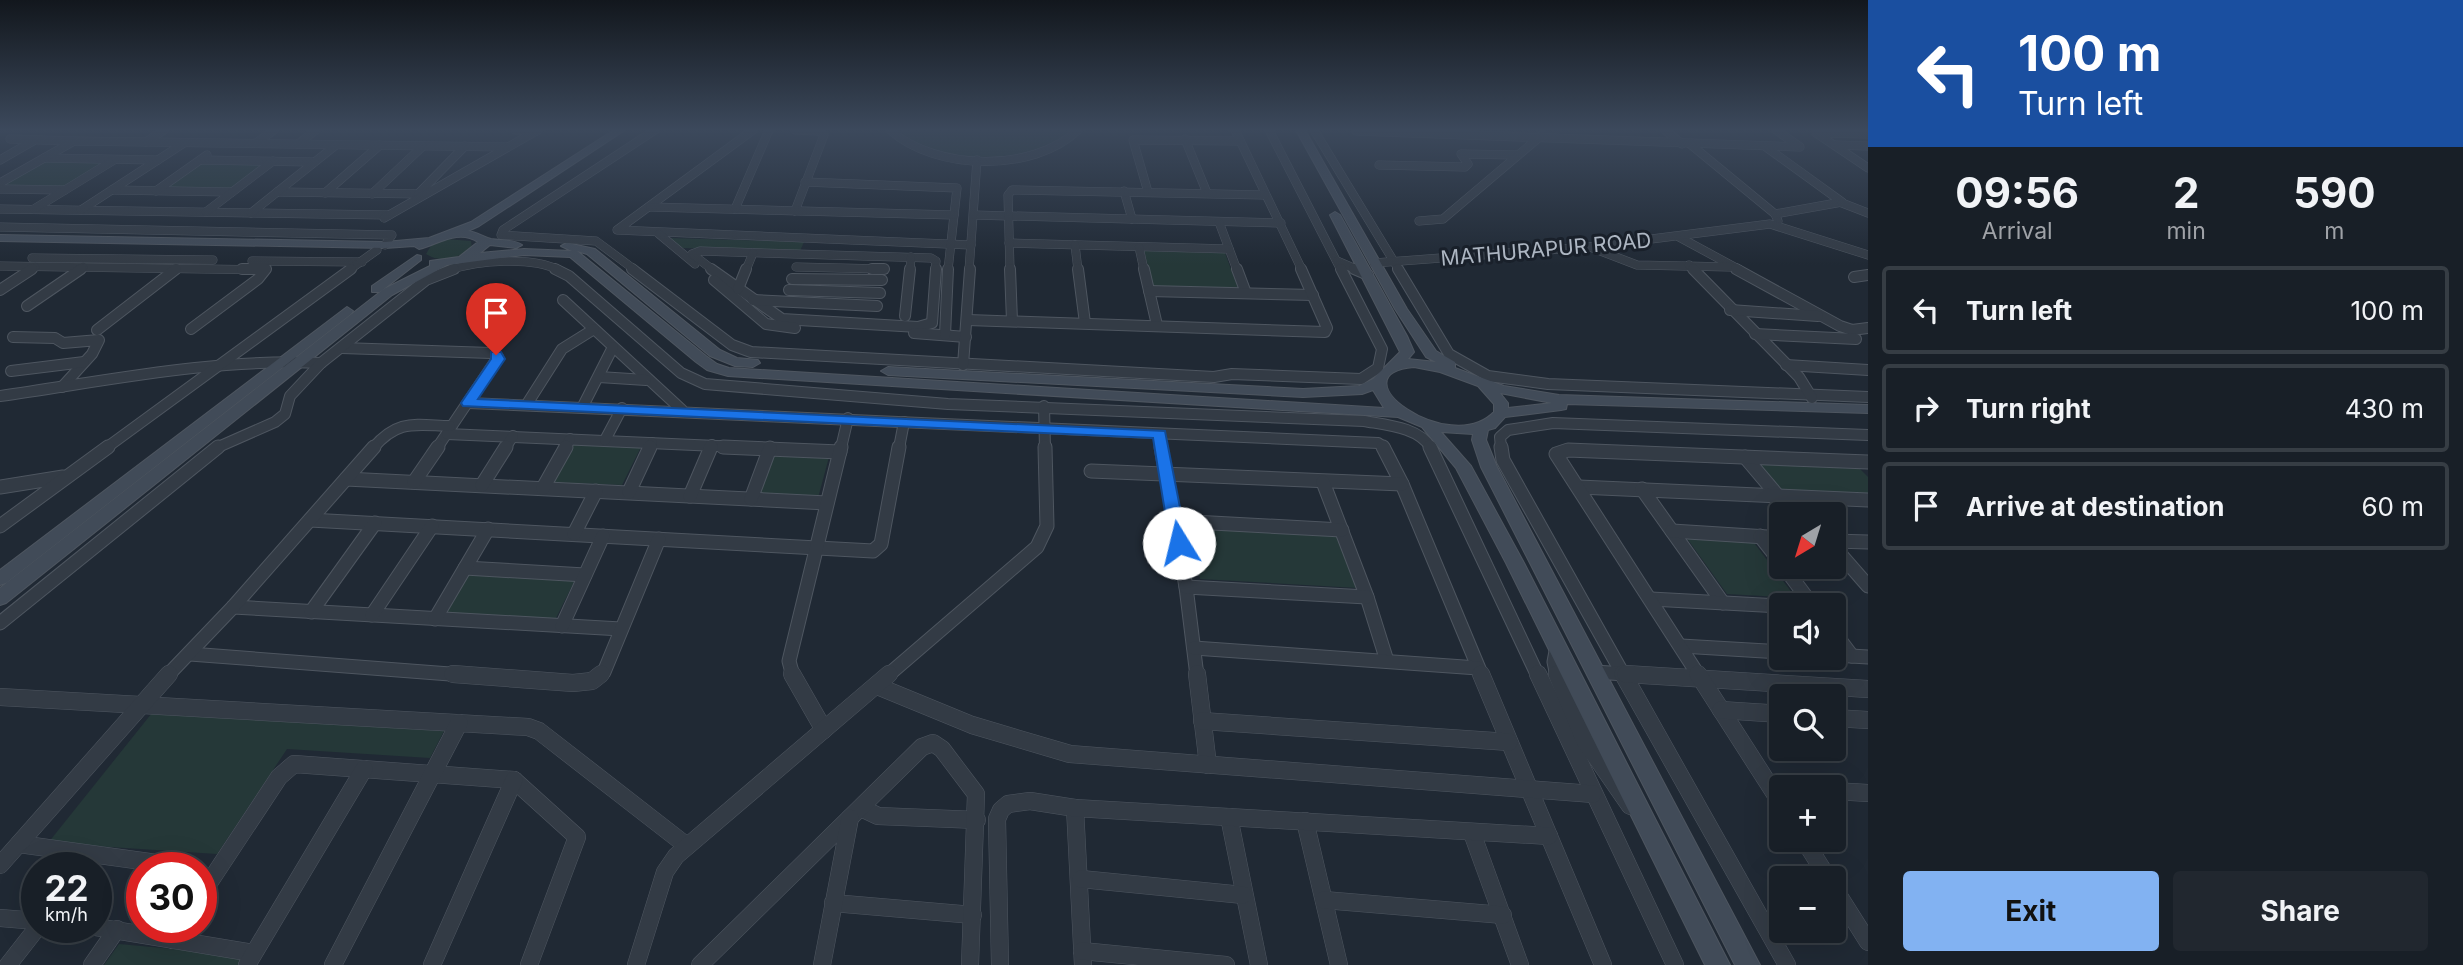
<!DOCTYPE html>
<html lang="en">
<head>
<meta charset="utf-8">
<style>
  :root { --surface:#181f27; --page:#21272f; --text:#f1f3f6; --muted:#9fa2a7; --line:#363d44; --accent:#82b2f2 }
  body { margin:0; font-family:Inter,sans-serif; background:var(--page); color:var(--text); height:100vh; display:flex; flex-direction:column; font-size:26px; white-space:nowrap }
  * { box-sizing:border-box; margin:0 }
  p { font-size:23px; color:var(--muted) }
  .icon { flex:none; width:38px; height:38px; fill:none; stroke:currentColor; stroke-width:2; stroke-linecap:round; stroke-linejoin:round }
  .map { position:relative; flex:1; overflow:hidden }
  .details { display:flex; flex-direction:column; background:var(--surface); width:595px }
  .details>* { flex:none }
  .hud { background:#1a4fa0; color:#fff; overflow:hidden }
  .needle { width:46px; rotate:218deg }
  .buttons { position:absolute; left:1769px; top:502px; display:grid; gap:14px }
  .buttons a { display:grid; place-items:center; width:77px; height:77px; border-radius:7px; background:var(--surface); box-shadow:0 7px 28px #0002,0 0 0 2px var(--line); font-size:35px }
  .speed { position:absolute; left:21px; top:852px; display:flex; gap:14px; font-size:35px; font-weight:700; text-align:center }
  .speed>* { display:grid; place-content:center; width:91px; height:91px; border-radius:50%; background:var(--surface); box-shadow:0 7px 28px #0002,0 0 0 2px var(--line); line-height:1 }
  .speed small { font-size:18px; font-weight:400 }
  .speed .limit { border:10px solid #d22; background:#fff; color:#111 }
  .pin { position:absolute; display:grid; place-items:center; width:60px; height:60px; color:#fff; margin:-72px -30px; border-radius:50% 50% 50% 0; rotate:-45deg; box-shadow:0 0 7px #0007 }
  .pin .icon { rotate:45deg }
  .me { position:absolute; width:77px; margin:-38px; rotate:351deg; stroke-linejoin:round; filter:drop-shadow(0 0 5px #0008) }
  .turn { display:flex; align-items:center; gap:24px; height:147px; padding:0 35px; font-size:32px }
  .turn .icon { width:91px; height:91px; stroke-width:2.5 }
  .turn b { display:block; font-size:49px; line-height:60px }
  .eta { display:flex; justify-content:space-evenly; align-items:center; height:119px; text-align:center }
  .eta b { font-size:42px; font-weight:700; line-height:49px }
  .cta { display:flex; gap:14px; margin-top:auto; padding:14px 35px }
  .cta a { flex:1; height:80px; border-radius:7px; background:var(--accent); color:#111; font-size:28px; font-weight:700; line-height:80px; text-align:center }
  .cta a+a { background:var(--page); color:var(--text) }
  ul { padding:0; list-style:none }
  li { display:flex; align-items:center; gap:21px; height:88px; margin:0 14px 10px; padding:0 21px; border:4px solid var(--line); border-radius:7px }
  li div { flex:1 }
  li b { display:block; font-size:26px }
  li em { font-style:normal }
  main { display:flex; flex:1; min-height:0 }
  .map>svg:first-child { display:block }
  .green { fill:#253838 }
  .lines { fill:none; stroke-linecap:round; stroke-linejoin:round }
  .street-far3-casing { stroke:#4e5660; stroke-width:9 }
  .street-far2-casing { stroke:#4e5660; stroke-width:12 }
  .street-far1-casing { stroke:#4e5660; stroke-width:15 }
  .street-casing { stroke:#4e5660; stroke-width:18 }
  .secondary-casing { stroke:#4e5660; stroke-width:2 }
  .street-far3 { stroke:#333b45; stroke-width:8 }
  .street-far2 { stroke:#333b45; stroke-width:10 }
  .street-far1 { stroke:#333b45; stroke-width:13 }
  .street { stroke:#333b45; stroke-width:17 }
  .secondary { fill:#414b58; fill-rule:evenodd }
  .route { fill:#1a73e8; stroke:#114b97; stroke-width:2 }
  .labels { text-anchor:middle; dominant-baseline:central; stroke-width:6; stroke-linejoin:round; paint-order:stroke }
  .far-street-label { font-size:21px; fill:#adb6c2; stroke:#19202a }
</style>
</head>
<body>
<main>
<div class="map">
<svg width="1868" height="965" viewBox="0 0 1868 965">
  <rect width="100%" height="100%" fill="#202934"/>
  <g class="green">
    <path d="M 899,130 L 1069,130 C 1042,166 927,165 899,130 Z"/>
    <polygon points="46,160 104,162 62,188 0,186"/>
    <polygon points="199,163 264,165 230,190 165,189"/>
    <polygon points="668,238 804,242 800,251 681,248"/>
    <path d="M 446,239 L 471,241 L 472,248 C 459,258 441,264 426,254 L 432,244 Z"/>
    <polygon points="1144,251 1225,253 1239,291 1154,289"/>
    <polygon points="571,443 641,447 622,485 549,482"/>
    <polygon points="772,453 829,457 818,498 758,494"/>
    <polygon points="1758,464 1860,469 1868,477 1868,495 1781,491"/>
    <polygon points="1190,524 1339,532 1358,588 1200,579"/>
    <polygon points="1686,537 1752,540 1796,598 1727,594"/>
    <polygon points="467,573 575,580 554,622 442,614"/>
    <polygon points="152,713 444,731 430,758 287,749 217,854 48,843"/>
    <polygon points="119,944 250,956 245,965 104,965"/>
  </g>
  <g class="lines">
    <g class="street-far3-casing">
      <g id="street-far3">
        <polyline points="515,130 537,131"/>
        <polyline points="753,130 617,230 971,245"/>
        <polyline points="795,130 819,131 824,135 795,211"/>
        <path d="M 890,130 C 936,171 1033,173 1078,130"/>
        <polyline points="1235,130 1302,270"/>
        <polyline points="1269,130 1341,270"/>
        <polyline points="1314,130 1399,270"/>
        <polyline points="1665,130 1682,144"/>
        <polyline points="1356,131 1800,147 1776,130"/>
        <polyline points="1868,134 1816,133 1868,168"/>
        <polyline points="10,139 73,141"/>
        <polyline points="1185,139 1207,193"/>
        <polyline points="146,142 164,130"/>
        <polyline points="256,143 274,130"/>
        <polyline points="298,144 316,130"/>
        <polyline points="1690,144 1775,214 1778,221"/>
        <polyline points="1834,145 1868,146"/>
        <polyline points="1766,147 1842,202 1775,214"/>
        <polyline points="44,158 158,160"/>
        <polyline points="0,160 33,141"/>
        <polyline points="201,160 314,162"/>
        <polyline points="1379,165 1465,167 1468,164 1461,154 1518,155"/>
        <polyline points="805,182 957,188 948,270"/>
        <polyline points="0,183 74,141 508,147"/>
        <polyline points="0,189 65,190"/>
        <polyline points="112,190 232,192"/>
        <polyline points="156,191 207,155"/>
        <polyline points="1124,191 1132,219"/>
        <polyline points="277,192 425,194"/>
        <polyline points="1148,192 1133,140 1240,141"/>
        <polyline points="325,193 380,145"/>
        <polyline points="372,194 423,146"/>
        <polyline points="418,194 465,146"/>
        <polyline points="1842,203 1868,213"/>
        <polyline points="650,207 954,215"/>
        <polyline points="0,209 389,215"/>
        <polyline points="34,209 114,160"/>
        <polyline points="735,209 769,130"/>
        <polyline points="81,210 184,143"/>
        <polyline points="206,212 273,161"/>
        <polyline points="251,213 336,145"/>
        <polyline points="974,215 1281,223"/>
        <polyline points="384,218 538,130"/>
        <polyline points="1419,221 1443,219 1542,135"/>
        <polyline points="1219,222 1237,270"/>
        <polyline points="0,227 392,235 385,245"/>
        <polyline points="659,234 695,264"/>
        <polyline points="1679,237 1740,270"/>
        <polyline points="1009,243 1229,249"/>
        <polyline points="1075,245 1078,270"/>
        <polyline points="1139,247 1144,270"/>
        <polyline points="1590,247 1637,265 1730,267"/>
        <polyline points="32,258 213,260"/>
        <polyline points="252,261 362,262"/>
        <polyline points="1337,261 1358,270"/>
        <polyline points="1374,263 1588,247 1770,224 1868,255"/>
        <polyline points="1689,265 1694,270"/>
        <polyline points="0,266 265,270"/>
        <polyline points="796,267 884,269"/>
        <polyline points="30,270 35,267"/>
        <polyline points="78,270 83,267"/>
        <polyline points="349,270 377,250"/>
        <path d="M 449,270 C 478,261 530,256 559,270"/>
        <polyline points="635,270 596,241 501,235 503,230 655,130"/>
        <polyline points="713,270 692,254 700,251 931,258 936,261 935,270"/>
        <polyline points="746,270 753,253"/>
        <polyline points="910,270 911,257"/>
        <polyline points="969,270 977,160"/>
        <polyline points="1010,270 1008,195 1012,190 1265,195"/>
      </g>
    </g>
    <g class="street-far2-casing">
      <g id="street-far2">
        <path d="M 555,269 L 569,276 L 681,373 L 705,384 L 948,404 L 1364,421 C 1386,425 1419,427 1431,448"/>
        <polyline points="632,269 732,345 751,352 1214,377 1232,374 1361,379 1378,368 1382,349 1341,269"/>
        <polyline points="711,269 782,319 918,327 932,323 936,269"/>
        <polyline points="872,269 884,269"/>
        <polyline points="1010,269 1012,321"/>
        <polyline points="1078,269 1085,323"/>
        <polyline points="1144,269 1157,325"/>
        <polyline points="1237,269 1246,293"/>
        <polyline points="1354,269 1368,275"/>
        <polyline points="1398,269 1449,354 1488,376 1548,384 1868,397"/>
        <polyline points="1693,269 1799,377 1812,398"/>
        <polyline points="1736,269 1840,326 1852,330 1868,328"/>
        <polyline points="1854,277 1868,275"/>
        <polyline points="792,279 882,280"/>
        <polyline points="714,280 766,324 795,328"/>
        <polyline points="738,289 746,269"/>
        <polyline points="0,290 32,269"/>
        <polyline points="789,290 880,293"/>
        <polyline points="1149,291 1313,295"/>
        <polyline points="563,300 682,410"/>
        <polyline points="753,300 877,306"/>
        <polyline points="27,306 81,269"/>
        <polyline points="1730,310 1818,316"/>
        <polyline points="905,316 910,269"/>
        <polyline points="968,320 1325,332 1327,328 1301,269"/>
        <polyline points="191,329 258,279 266,269 242,269"/>
        <polyline points="97,330 176,269"/>
        <polyline points="914,333 966,337"/>
        <polyline points="1755,334 1856,339"/>
        <polyline points="945,335 948,269"/>
        <polyline points="13,337 55,338 63,343 99,340 92,354 62,387"/>
        <polyline points="342,348 491,353 498,357 437,448"/>
        <polyline points="963,365 970,269"/>
        <polyline points="1786,365 1868,370"/>
        <polyline points="11,371 84,362"/>
        <polyline points="599,377 646,380"/>
        <path d="M 0,396 C 106,381 214,358 321,363"/>
        <polyline points="468,403 1378,443 1385,448"/>
        <polyline points="527,404 562,349 594,329"/>
        <polyline points="583,406 613,347"/>
        <polyline points="1044,406 1045,448"/>
        <polyline points="447,434 762,448"/>
        <polyline points="1159,434 1162,448"/>
        <polyline points="605,440 622,408"/>
        <polyline points="106,448 351,269"/>
        <polyline points="216,448 275,422 285,414 290,396 321,363 426,280 454,269"/>
        <path d="M 373,448 C 398,419 414,425 450,426"/>
        <polyline points="505,448 513,436"/>
        <polyline points="565,448 570,439"/>
        <polyline points="649,448 652,443"/>
        <polyline points="711,448 712,445"/>
        <polyline points="841,448 848,418"/>
        <polyline points="899,448 904,422"/>
        <polyline points="1501,448 1500,437 1508,430 1553,423 1868,435"/>
      </g>
    </g>
    <g class="street-far1-casing">
      <g id="street-far1">
        <polyline points="723,447 840,452"/>
        <polyline points="1161,447 1186,587 1197,676"/>
        <polyline points="1383,447 1402,484 1482,676"/>
        <polyline points="1430,447 1538,676"/>
        <polyline points="1501,447 1503,460 1624,676"/>
        <polyline points="1745,457 1778,496"/>
        <polyline points="1091,471 1402,484"/>
        <polyline points="346,479 827,503"/>
        <polyline points="414,482 438,447"/>
        <polyline points="1323,482 1367,597 1387,661"/>
        <polyline points="482,485 506,447"/>
        <polyline points="0,487 63,477"/>
        <polyline points="1579,487 1868,500"/>
        <polyline points="543,488 566,447"/>
        <polyline points="1642,489 1723,603"/>
        <polyline points="629,492 650,447"/>
        <polyline points="690,496 711,447"/>
        <polyline points="751,499 770,448"/>
        <polyline points="310,520 873,551 881,544 899,447"/>
        <polyline points="1175,521 1342,530"/>
        <polyline points="0,526 108,447"/>
        <polyline points="1672,531 1782,538"/>
        <polyline points="574,534 596,491"/>
        <polyline points="1760,536 1782,564"/>
        <polyline points="1834,541 1868,542"/>
        <polyline points="1834,547 1868,586"/>
        <polyline points="1784,567 1813,606"/>
        <polyline points="465,568 585,575"/>
        <polyline points="1186,587 1367,597"/>
        <polyline points="1651,599 1782,606"/>
        <polyline points="233,607 621,629"/>
        <polyline points="311,612 375,523"/>
        <polyline points="372,615 432,526"/>
        <polyline points="435,619 488,529"/>
        <polyline points="0,623 218,447"/>
        <polyline points="562,626 603,536"/>
        <polyline points="1834,632 1852,656"/>
        <polyline points="1557,646 1554,662 1557,676"/>
        <polyline points="1681,646 1782,652"/>
        <polyline points="1194,648 1478,668"/>
        <polyline points="190,654 476,676"/>
        <polyline points="1834,655 1868,657"/>
        <polyline points="1595,672 1654,676"/>
        <polyline points="167,676 233,607 374,447"/>
        <polyline points="599,676 604,672 659,539"/>
        <polyline points="793,676 789,661 841,447"/>
        <polyline points="887,676 1037,547 1047,526 1045,447"/>
        <polyline points="1699,676 1556,454 1568,450 1868,462"/>
      </g>
    </g>
    <g class="street-casing">
      <g id="street">
        <polyline points="453,674 573,683 592,681 601,674"/>
        <polyline points="792,674 824,730"/>
        <polyline points="1197,674 1208,765"/>
        <polyline points="1481,674 1603,965"/>
        <polyline points="1538,674 1675,965"/>
        <polyline points="1557,674 1585,741 1630,806"/>
        <polyline points="1623,674 1787,965"/>
        <polyline points="1626,674 1868,689"/>
        <polyline points="1698,674 1782,805"/>
        <polyline points="877,686 972,725 1070,754 1593,794"/>
        <polyline points="0,697 528,727 539,731 687,846"/>
        <polyline points="1721,710 1782,714"/>
        <polyline points="1834,718 1868,720"/>
        <polyline points="1202,721 1509,742"/>
        <polyline points="1834,791 1868,793"/>
        <polyline points="861,808 878,816 977,820"/>
        <polyline points="1075,808 1083,965"/>
        <polyline points="1229,817 1259,965"/>
        <polyline points="1305,821 1339,965"/>
        <polyline points="1472,833 1520,965"/>
        <polyline points="1804,840 1828,878"/>
        <polyline points="19,844 193,868"/>
        <polyline points="0,865 169,674"/>
        <polyline points="1081,879 1243,895"/>
        <polyline points="1834,888 1868,942"/>
        <polyline points="201,895 279,777 294,764 514,780 577,837 529,965"/>
        <polyline points="1324,900 1503,915"/>
        <polyline points="833,903 973,915"/>
        <polyline points="0,918 37,921"/>
        <polyline points="96,927 253,953"/>
        <polyline points="173,940 181,928"/>
        <polyline points="1082,951 1226,965"/>
        <polyline points="8,965 37,928"/>
        <polyline points="92,965 117,929"/>
        <polyline points="247,965 364,769"/>
        <polyline points="333,965 459,723"/>
        <polyline points="432,965 514,780"/>
        <polyline points="636,965 665,872 676,856 889,674"/>
        <polyline points="700,965 922,747 933,743 942,749 976,794 970,965"/>
        <polyline points="822,965 850,818"/>
        <polyline points="1000,965 997,819 1001,810 1008,804 1030,801 1075,808 1549,836"/>
      </g>
    </g>
    <g class="secondary-casing">
      <g id="secondary">
        <path d="M 614,130 L 625,130 L 479,226 L 468,231 C 477,232 483,237 491,239 C 502,241 513,239 522,245 L 516,248 L 490,245 L 480,253 L 524,249 L 572,251 L 561,246 L 567,243 L 595,249 L 720,350 L 737,358 L 758,360 L 760,363 L 753,367 L 735,366 L 710,356 L 587,254 L 577,251 L 706,356 L 717,364 L 729,368 L 1384,408 L 1373,390 L 1362,394 L 1303,397 L 888,375 L 881,371 L 888,367 L 1303,389 L 1359,386 L 1373,379 L 1400,352 L 1330,215 L 1335,212 L 1340,215 L 1407,336 L 1414,352 L 1408,359 L 1436,362 L 1426,357 L 1395,309 L 1296,130 L 1305,130 L 1407,309 L 1436,351 L 1455,362 L 1455,368 L 1504,386 L 1559,395 L 1868,405 L 1868,413 L 1567,404 L 1566,409 L 1561,410 L 1505,417 L 1495,428 L 1488,430 L 1486,440 L 1497,467 L 1760,965 L 1735,965 L 1481,467 L 1472,440 L 1473,434 L 1441,432 L 1471,466 L 1524,563 L 1730,965 L 1705,965 L 1506,563 L 1456,468 L 1422,427 L 1398,417 L 728,376 L 707,370 L 696,362 L 570,257 L 524,255 L 447,265 L 392,295 L 6,603 L 0,605 L 0,588 L 384,289 L 430,266 L 430,261 L 459,257 L 478,242 C 458,229 439,244 419,249 L 414,246 L 385,248 L 0,241 L 0,235 L 385,242 L 429,238 L 471,222 ZM 1414,367 L 1440,372 L 1478,386 L 1494,404 L 1494,412 C 1449,458 1334,374 1414,367 ZM 1500,393 L 1552,403 L 1508,408 L 1508,403 Z"/>
        <polygon points="417,255 421,256 421,260 380,292 372,292 372,286"/>
        <polygon points="347,307 353,311 351,314 6,583 0,585 0,570"/>
      </g>
    </g>
    <use href="#street-far3" class="street-far3"/>
    <use href="#street-far2" class="street-far2"/>
    <use href="#street-far1" class="street-far1"/>
    <use href="#street" class="street"/>
    <use href="#secondary" class="secondary"/>
  </g>
  <linearGradient id="sky" x2="0" y2="1"><stop stop-color="#12171d"/><stop offset="0.49" stop-color="#3c495c"/><stop offset="1" stop-color="#3c495c" stop-opacity="0"/></linearGradient>
  <rect width="1868" height="265" fill="url(#sky)"/>
  <polygon class="route" points="491,352 501,352 505,359 478,399 1165,431 1187,543 1179,549 1170,543 1153,438 463,406 461,403 491,359"/>
  <g class="labels">
    <g class="far-street-label">
      <text transform="translate(1546 249) rotate(-5)">MATHURAPUR ROAD</text>
    </g>
  </g>
</svg>
<div class="buttons">
<a><svg class="needle" viewBox="-14 -14 28 28"><path d="M0-13l5 13h-10z" fill="#e53935"/><path d="M0 13l5-13h-10z" fill="#9fa2a7"/></svg></a>
<a><svg class="icon" aria-label="sound" viewBox="0 0 24 24"><path d="M4 9h4l5-4v14l-5-4H4zM17 9q2 3 0 6"/></svg></a>
<a><svg class="icon" aria-label="search" viewBox="0 0 24 24"><circle cx="10" cy="10" r="6"/><path d="M15 15l6 6"/></svg></a>
<a>+</a>
<a>−</a>
</div>
<div class="speed"><div>22<small>km/h</small></div><div class="limit">30</div></div>
<div class="pin" style="left:496px;top:355px;background:#d93025"><svg class="icon" aria-label="arrive" viewBox="0 0 24 24"><path d="M6 21V4h12l-3 4 3 4H6"/></svg></div>
<svg class="me" style="left:1179px;top:543px" viewBox="-20 -20 40 40"><circle r="19" fill="#fff"/><path d="M0-13L10 11 0 6-10 11z" fill="#1a73e8"/></svg>
</div>
<section class="details">
<div class="hud">
<div class="turn"><svg class="icon" aria-label="left" viewBox="0 0 24 24"><path d="M17 20v-9H6M10 6l-5 5 5 5"/></svg><div><b>100 m</b>Turn left</div></div>
</div>
<div class="eta">
<div><b>09:56</b><p>Arrival</p></div>
<div><b>2</b><p>min</p></div>
<div><b>590</b><p>m</p></div>
</div>
<ul>
<li><svg class="icon" aria-label="left" viewBox="0 0 24 24"><path d="M17 20v-9H6M10 6l-5 5 5 5"/></svg><div><b>Turn left</b></div><em>100 m</em></li>
<li><svg class="icon" aria-label="right" viewBox="0 0 24 24"><path d="M7 20v-9h11M14 6l5 5-5 5"/></svg><div><b>Turn right</b></div><em>430 m</em></li>
<li><svg class="icon" aria-label="arrive" viewBox="0 0 24 24"><path d="M6 21V4h12l-3 4 3 4H6"/></svg><div><b>Arrive at destination</b></div><em>60 m</em></li>
</ul>
<div class="cta"><a>Exit</a><a>Share</a></div>
</section>
</main>
</body>
</html>
